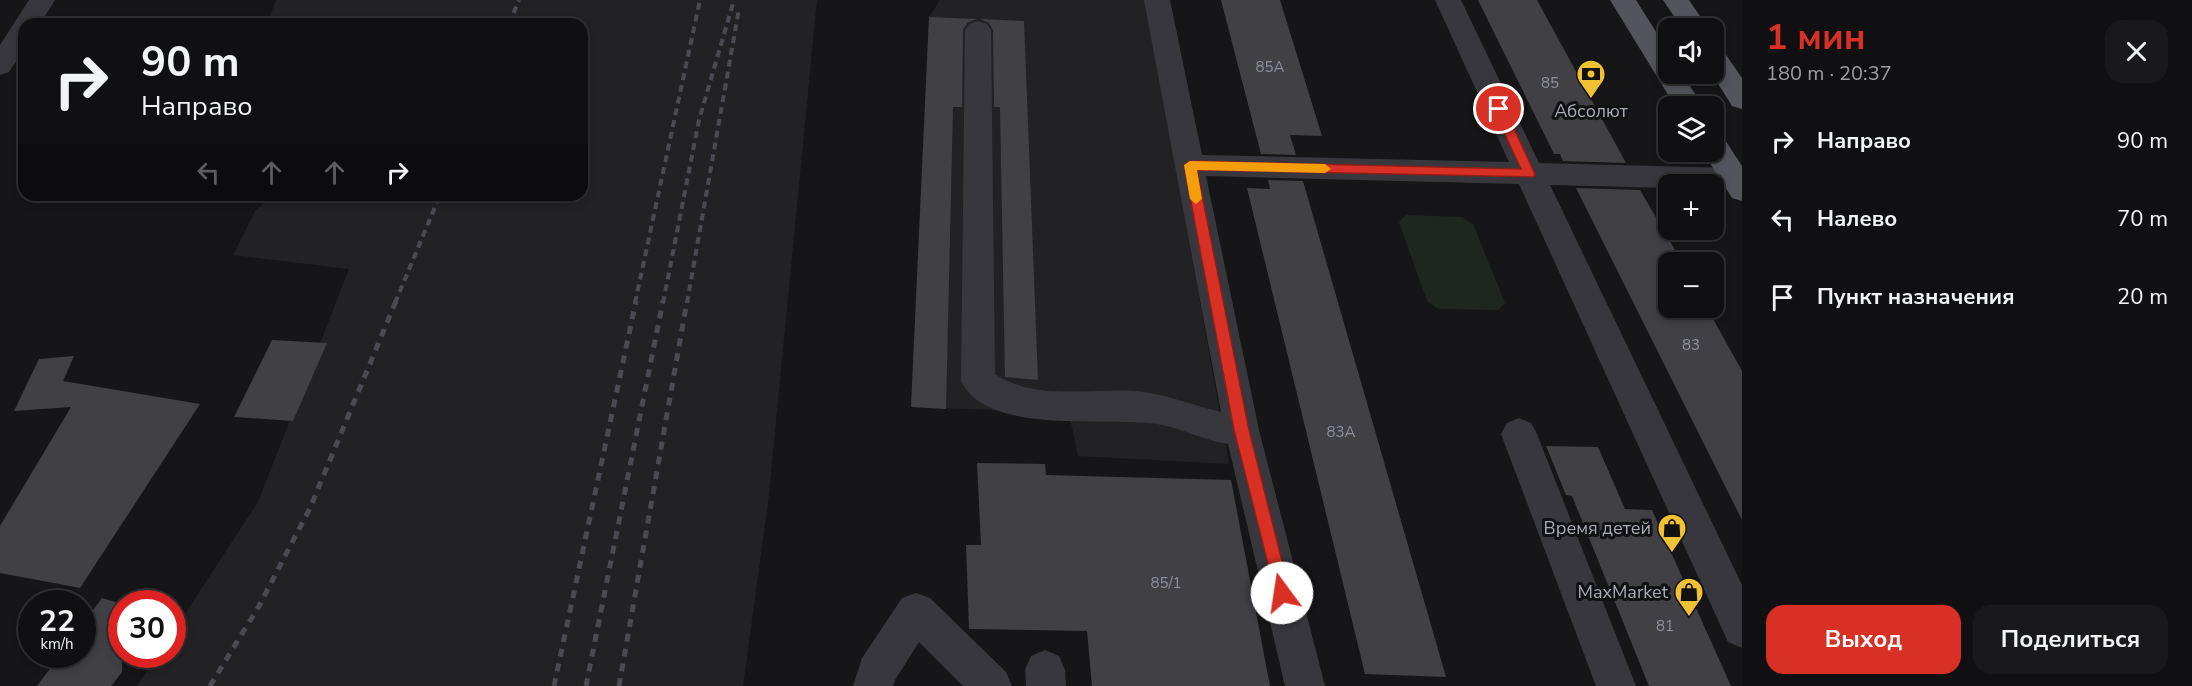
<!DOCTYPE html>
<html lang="ru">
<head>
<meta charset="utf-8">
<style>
  :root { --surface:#101012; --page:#19191b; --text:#f1f3f6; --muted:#9c9d9f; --line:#303032; --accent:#d93025 }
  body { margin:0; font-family:"Nunito Sans",sans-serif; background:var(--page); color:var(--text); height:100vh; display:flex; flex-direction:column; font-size:22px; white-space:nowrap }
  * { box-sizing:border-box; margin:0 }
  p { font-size:20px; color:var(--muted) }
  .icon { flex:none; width:33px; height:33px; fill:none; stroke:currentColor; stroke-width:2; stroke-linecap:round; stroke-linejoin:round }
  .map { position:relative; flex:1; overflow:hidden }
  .sheet { display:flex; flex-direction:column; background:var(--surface); width:450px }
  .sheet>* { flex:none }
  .hud { position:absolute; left:18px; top:18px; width:570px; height:183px; border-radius:18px; box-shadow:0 3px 9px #0003,0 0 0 2px var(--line); background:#101012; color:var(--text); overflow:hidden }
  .buttons { position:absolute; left:1658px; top:18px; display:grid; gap:12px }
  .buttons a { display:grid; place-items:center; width:66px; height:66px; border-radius:12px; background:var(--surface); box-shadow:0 3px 9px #0003,0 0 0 2px var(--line); font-size:30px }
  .speed { position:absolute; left:18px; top:590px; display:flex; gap:12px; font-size:30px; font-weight:700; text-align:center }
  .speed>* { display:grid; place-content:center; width:78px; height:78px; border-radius:50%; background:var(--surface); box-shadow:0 3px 9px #0003,0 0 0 2px var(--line); line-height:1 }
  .speed small { font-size:15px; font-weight:400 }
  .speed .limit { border:9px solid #d22; background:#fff; color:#111 }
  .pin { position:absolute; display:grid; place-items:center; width:51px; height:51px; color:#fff; margin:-26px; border:3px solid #fff; border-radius:50%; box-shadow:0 2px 6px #0007 }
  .me { position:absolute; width:66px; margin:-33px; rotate:346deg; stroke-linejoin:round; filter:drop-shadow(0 0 4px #0008) }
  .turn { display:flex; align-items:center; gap:21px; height:126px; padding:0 24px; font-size:27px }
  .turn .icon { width:78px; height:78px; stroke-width:2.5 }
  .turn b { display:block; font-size:42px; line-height:51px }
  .lanes { display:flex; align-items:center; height:57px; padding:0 24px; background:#0003; justify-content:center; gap:30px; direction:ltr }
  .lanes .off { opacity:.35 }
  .round { display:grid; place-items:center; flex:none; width:63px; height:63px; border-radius:18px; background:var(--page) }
  .headline { display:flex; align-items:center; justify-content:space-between; height:102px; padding:0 24px }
  h1 { font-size:36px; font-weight:700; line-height:45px; color:var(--accent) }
  .primary-button { display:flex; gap:12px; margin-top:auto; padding:12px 24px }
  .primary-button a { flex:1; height:69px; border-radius:18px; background:var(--accent); color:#fff; font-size:24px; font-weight:700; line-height:69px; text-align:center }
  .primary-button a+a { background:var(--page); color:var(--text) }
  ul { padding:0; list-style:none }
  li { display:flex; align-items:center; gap:18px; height:78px; padding:0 24px }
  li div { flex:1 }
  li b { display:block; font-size:22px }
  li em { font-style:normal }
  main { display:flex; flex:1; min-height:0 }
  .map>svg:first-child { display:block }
  .built { fill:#222225 }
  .green { fill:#1e261f }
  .building { fill:#404045 }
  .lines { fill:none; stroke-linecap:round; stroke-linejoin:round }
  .minor { fill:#37373d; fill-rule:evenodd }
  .major { fill:#53545c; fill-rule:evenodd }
  .rail-far1 { stroke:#4a4b52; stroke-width:4; stroke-dasharray:7 5; stroke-linecap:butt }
  .rail { stroke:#4a4b52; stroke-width:5; stroke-dasharray:8 7; stroke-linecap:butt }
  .route { fill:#d93025; stroke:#8d1f18; stroke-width:1.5 }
  .slow { fill:#f59e0b }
  .labels { text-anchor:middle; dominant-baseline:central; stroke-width:6; stroke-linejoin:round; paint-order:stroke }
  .number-label { font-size:15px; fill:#8e909b }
  .poi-label { font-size:18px; fill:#a8abb8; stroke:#111113; text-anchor:end }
</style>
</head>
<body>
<main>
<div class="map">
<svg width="1742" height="686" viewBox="0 0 1742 686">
  <rect width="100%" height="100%" fill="#161618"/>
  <g class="built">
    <polygon points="276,0 817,0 768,503 743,686 137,686 158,654 172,654 173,632 258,502 349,269 233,255 255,211 273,195 582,195 582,24 267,24"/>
    <polygon points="940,0 1146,0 1229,464 1078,456 1071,423 1064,414 1055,412 911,407 929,17"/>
  </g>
  <polygon class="green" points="1406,215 1462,217 1473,224 1505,303 1498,310 1438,309 1427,301 1399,222"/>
  <g class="building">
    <polygon points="1221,0 1280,0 1322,136 1290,135 1296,155 1261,154"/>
    <polygon points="1478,0 1537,0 1626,163 1563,161 1560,154 1554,154"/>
    <polygon points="929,17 977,19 967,23 963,30 962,107 953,107 946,409 911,407"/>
    <polygon points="980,19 1024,21 1038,380 1005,377 1000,107 994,107 993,30 989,23"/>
    <polygon points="1268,180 1303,181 1446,677 1365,674 1247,188 1270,189"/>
    <polygon points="1576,188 1640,190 1682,262 1668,262 1668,308 1707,308 1742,371 1742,520"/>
    <polygon points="272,340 327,343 293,421 234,417"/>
    <polygon points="74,356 63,381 200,404 80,588 0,573 0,526 71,407 14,411 39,359"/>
    <polygon points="1546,446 1598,447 1625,509 1652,510 1731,686 1649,686 1572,496 1566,495"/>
    <polygon points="977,463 1045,464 1046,475 1231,480 1270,686 1092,686 1087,631 969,629 966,545 981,545"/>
    <polygon points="102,598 122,604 122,672 111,686 37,686 61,654 82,654 82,625"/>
  </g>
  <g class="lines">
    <g class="minor">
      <polygon points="29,0 55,0 40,24 24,24 24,49 9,72 0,75 0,45"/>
      <path d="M 1144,0 L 1170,0 L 1202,155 L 1509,162 L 1435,0 L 1461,0 L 1539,163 L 1735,168 L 1742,170 L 1742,188 L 1713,189 L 1713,184 L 1668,184 L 1668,188 L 1550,185 L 1742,585 L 1742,648 L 1728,642 L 1519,184 L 1206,176 L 1259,430 L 1325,686 L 1285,686 L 1228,444 C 1203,440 1181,428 1157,424 C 1106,416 987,436 961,381 L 965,30 L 969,24 L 978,21 L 987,24 L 991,30 L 995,374 C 1035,401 1089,388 1136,391 C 1165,394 1192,405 1221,412 Z"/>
      <polygon points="1519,418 1531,423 1537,434 1636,686 1596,686 1501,434 1507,423"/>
      <polygon points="916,593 930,598 1006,672 1012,686 963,686 919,642 895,680 893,686 853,686 862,658 902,598"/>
      <polygon points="1045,650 1059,656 1065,670 1066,686 1026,686 1025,670 1031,656"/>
    </g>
    <g class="major">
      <polygon points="1610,0 1636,0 1668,51 1668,74 1682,74 1703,106 1675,106"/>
      <polygon points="1663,0 1689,0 1708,28 1682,28"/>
      <polygon points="1713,46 1722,49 1742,78 1742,109 1732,106 1712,74"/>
      <polygon points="1713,134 1723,137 1742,166 1742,201 1732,198 1703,152 1713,152"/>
    </g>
    <g class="rail-far1">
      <polyline points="509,24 519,0"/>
      <polyline points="395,303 440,195"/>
      <polyline points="635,303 700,0"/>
      <polyline points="663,303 699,120 734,0"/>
      <polyline points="687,303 739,9"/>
    </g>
    <g class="rail">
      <polyline points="210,686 259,606 310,508 396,301"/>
      <polyline points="554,686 636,301"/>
      <polyline points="586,686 663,301"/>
      <polyline points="619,686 687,301"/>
    </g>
  </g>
  <polygon class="route" points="1499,105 1505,109 1535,174 1534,177 1197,170 1249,430 1290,593 1288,599 1282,601 1277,599 1234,430 1184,165 1190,161 1521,169 1493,109"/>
  <polygon class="slow" points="1190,161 1325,164 1331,169 1325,173 1197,170 1202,199 1196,204 1190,199 1184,165"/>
  <defs>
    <g id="bank-pin" transform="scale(1.5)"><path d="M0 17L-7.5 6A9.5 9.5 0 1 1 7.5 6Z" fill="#f1c135" stroke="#111113"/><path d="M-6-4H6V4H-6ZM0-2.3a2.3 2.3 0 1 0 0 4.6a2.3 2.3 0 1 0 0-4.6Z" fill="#111"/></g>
    <g id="shop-pin" transform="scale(1.5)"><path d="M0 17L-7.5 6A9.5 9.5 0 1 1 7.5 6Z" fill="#f1c135" stroke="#111113"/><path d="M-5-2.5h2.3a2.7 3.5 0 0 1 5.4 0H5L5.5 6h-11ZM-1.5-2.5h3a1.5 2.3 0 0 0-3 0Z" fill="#111"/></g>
  </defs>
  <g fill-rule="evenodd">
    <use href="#bank-pin" x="1591" y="74"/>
    <use href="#shop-pin" x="1672" y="528"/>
    <use href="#shop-pin" x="1689" y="592"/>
  </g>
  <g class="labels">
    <g class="number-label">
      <text x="1270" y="67">85А</text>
      <text x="1550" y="83">85</text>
      <text x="1691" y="345">83</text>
      <text x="1341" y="432">83А</text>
      <text x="1166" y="583">85/1</text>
      <text x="1665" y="626">81</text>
    </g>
    <g class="poi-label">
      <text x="1591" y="111" text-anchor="middle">Абсолют</text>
      <text x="1651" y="528">Время детей</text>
      <text x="1668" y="592">MaxMarket</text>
    </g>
  </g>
</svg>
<div class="buttons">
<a><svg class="icon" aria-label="sound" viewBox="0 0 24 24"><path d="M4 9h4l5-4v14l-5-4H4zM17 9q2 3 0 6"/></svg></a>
<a><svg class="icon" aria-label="layers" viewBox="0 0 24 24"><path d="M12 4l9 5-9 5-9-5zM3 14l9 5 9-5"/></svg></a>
<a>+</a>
<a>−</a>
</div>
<div class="speed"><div>22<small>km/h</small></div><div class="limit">30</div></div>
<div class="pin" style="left:1499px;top:109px;background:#d93025"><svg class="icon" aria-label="arrive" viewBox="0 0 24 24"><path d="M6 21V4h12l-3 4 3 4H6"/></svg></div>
<svg class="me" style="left:1282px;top:593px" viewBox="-20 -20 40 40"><circle r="19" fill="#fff"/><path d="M0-13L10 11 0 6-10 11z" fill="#d93025"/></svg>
<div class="hud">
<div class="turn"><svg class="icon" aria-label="right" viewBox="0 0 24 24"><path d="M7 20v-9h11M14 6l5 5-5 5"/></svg><div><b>90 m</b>Направо</div></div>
<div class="lanes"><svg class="icon off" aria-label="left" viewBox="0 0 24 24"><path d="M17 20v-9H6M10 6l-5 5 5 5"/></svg><svg class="icon off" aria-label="ahead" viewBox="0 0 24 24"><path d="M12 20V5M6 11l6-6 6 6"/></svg><svg class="icon off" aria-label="ahead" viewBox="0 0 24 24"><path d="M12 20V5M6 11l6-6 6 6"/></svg><svg class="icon" aria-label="right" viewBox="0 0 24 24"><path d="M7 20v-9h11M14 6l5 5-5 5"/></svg></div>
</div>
</div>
<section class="sheet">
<div class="headline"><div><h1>1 мин</h1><p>180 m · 20:37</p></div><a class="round"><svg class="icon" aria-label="close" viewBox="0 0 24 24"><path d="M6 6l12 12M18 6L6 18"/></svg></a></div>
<ul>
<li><svg class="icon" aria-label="right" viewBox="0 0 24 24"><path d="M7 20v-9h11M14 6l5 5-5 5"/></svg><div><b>Направо</b></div><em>90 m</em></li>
<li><svg class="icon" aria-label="left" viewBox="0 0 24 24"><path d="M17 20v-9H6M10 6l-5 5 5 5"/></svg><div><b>Налево</b></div><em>70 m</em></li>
<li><svg class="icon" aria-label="arrive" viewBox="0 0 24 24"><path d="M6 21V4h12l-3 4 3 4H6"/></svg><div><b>Пункт назначения</b></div><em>20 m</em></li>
</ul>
<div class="primary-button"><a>Выход</a><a>Поделиться</a></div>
</section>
</main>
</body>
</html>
